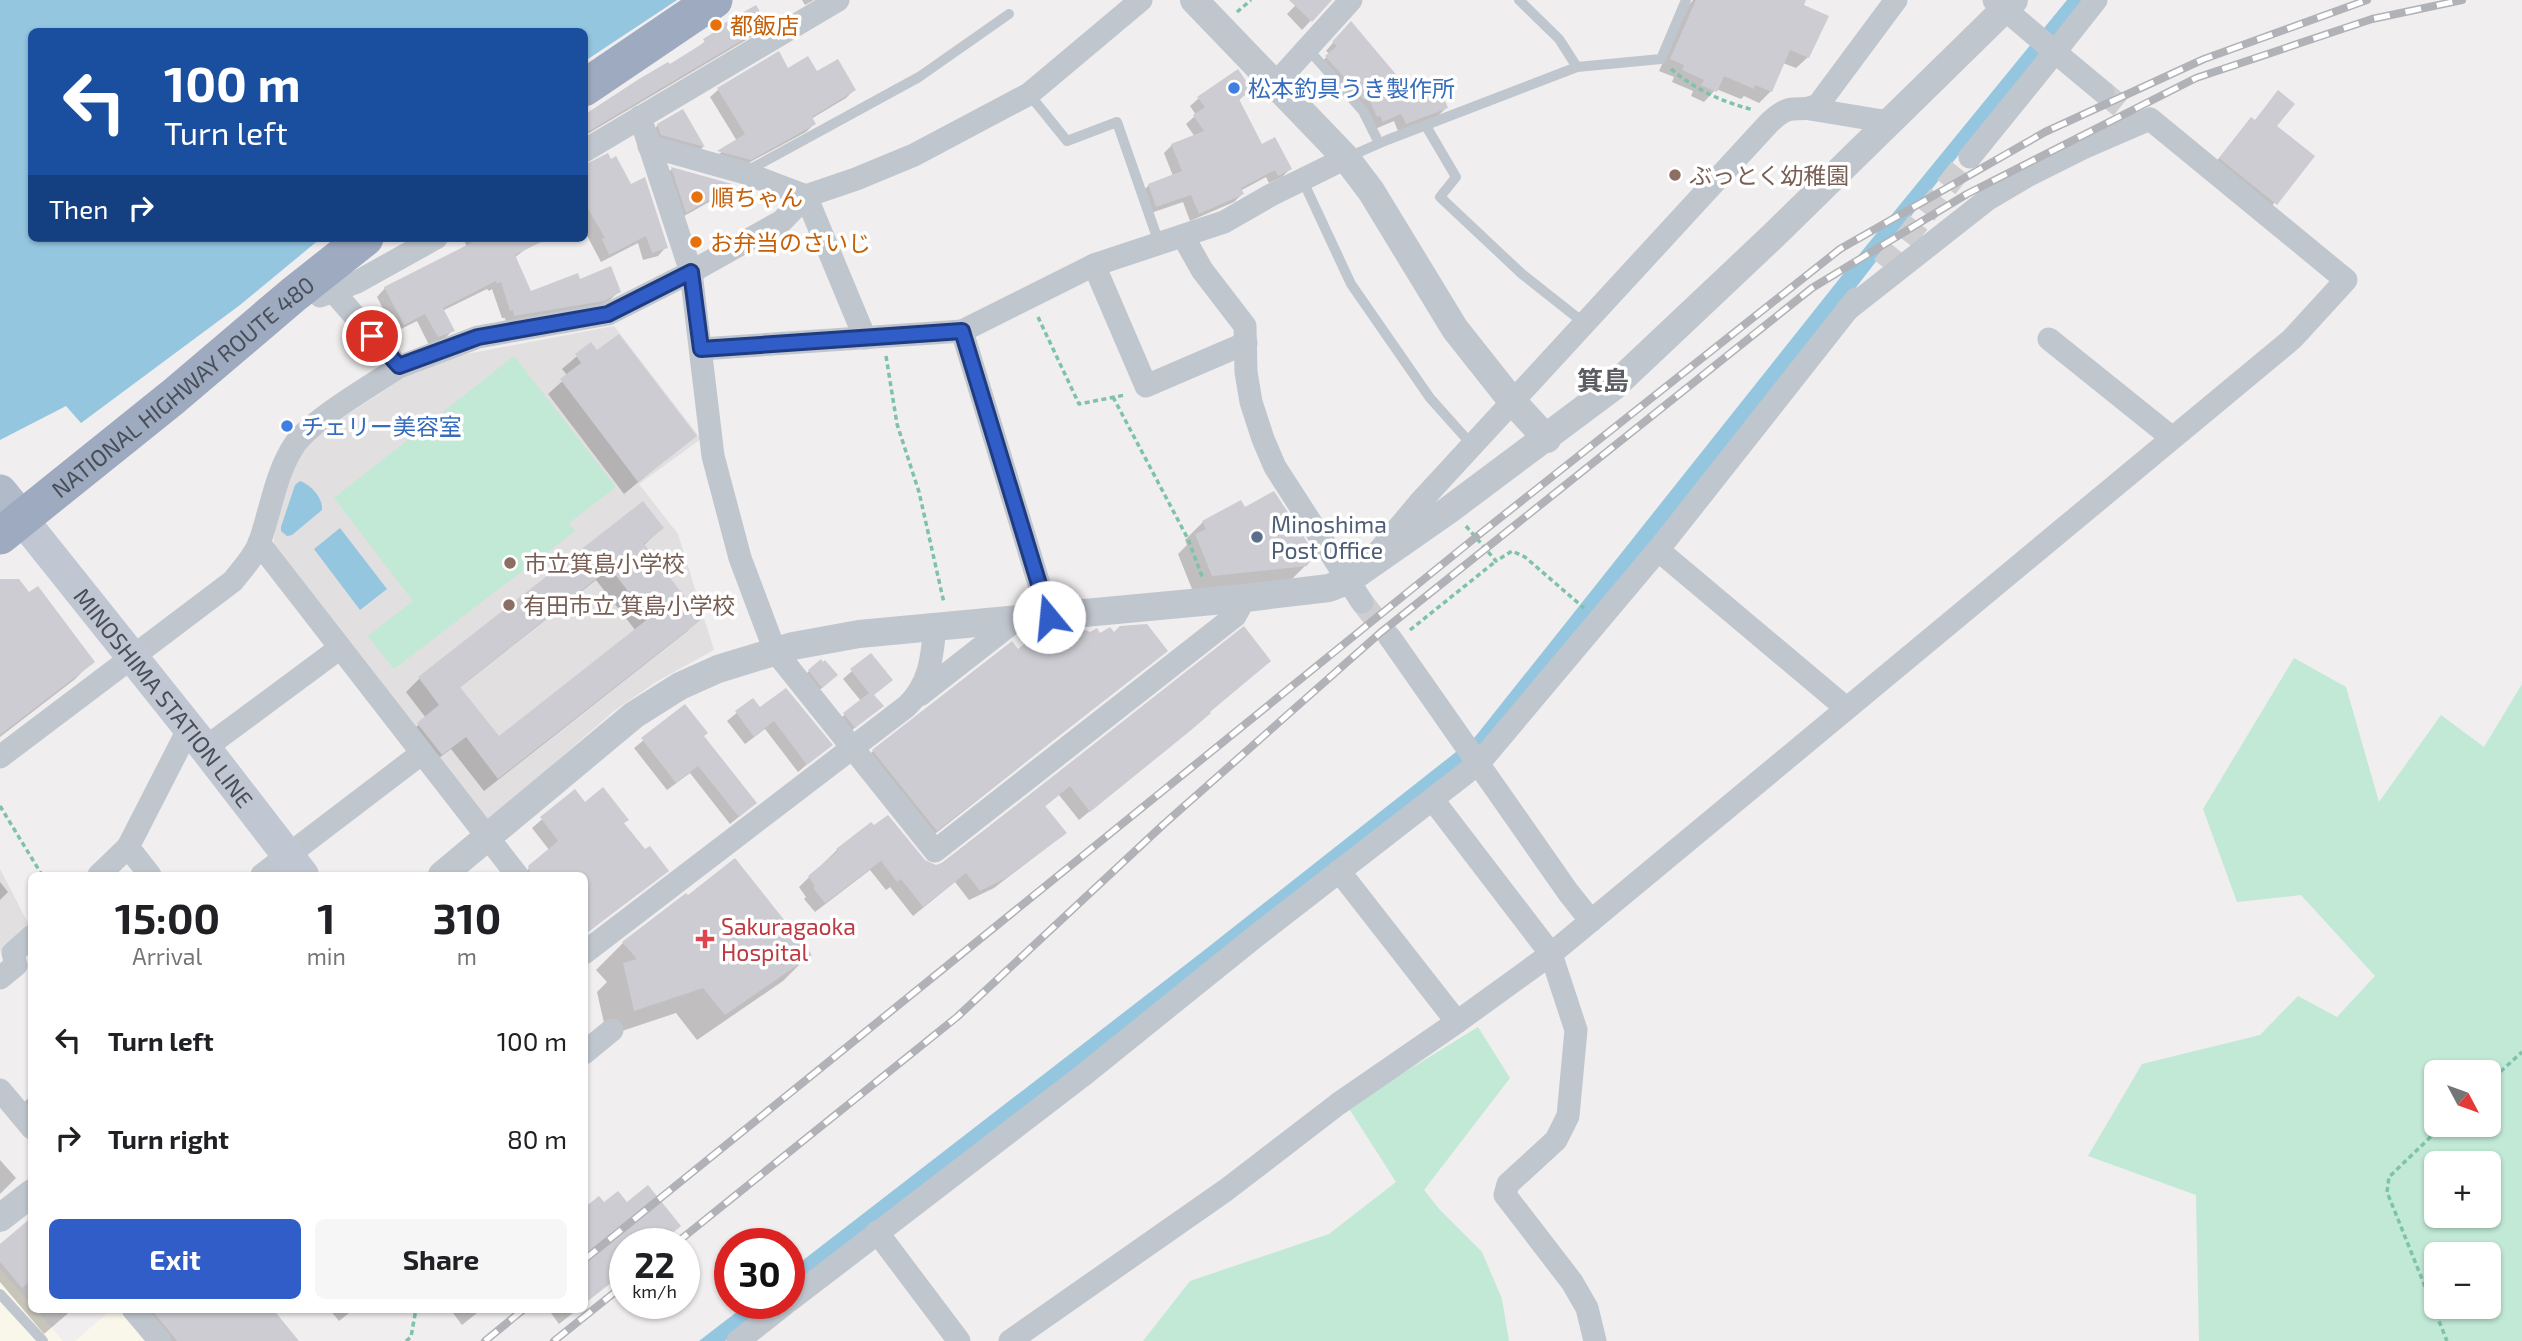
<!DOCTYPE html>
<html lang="en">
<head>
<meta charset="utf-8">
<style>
  :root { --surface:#fff; --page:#f6f6f6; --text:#202124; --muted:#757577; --accent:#305dc8 }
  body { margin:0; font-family:"Exo 2","Noto Sans JP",sans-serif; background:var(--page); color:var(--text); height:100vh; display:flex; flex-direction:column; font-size:26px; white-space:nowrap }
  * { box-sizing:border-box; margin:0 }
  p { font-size:23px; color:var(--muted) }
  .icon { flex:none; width:38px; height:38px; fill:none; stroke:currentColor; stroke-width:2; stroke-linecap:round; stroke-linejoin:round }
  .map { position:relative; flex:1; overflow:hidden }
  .side { position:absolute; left:28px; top:872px; width:560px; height:441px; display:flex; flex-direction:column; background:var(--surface); border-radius:10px; box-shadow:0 2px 5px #0004 }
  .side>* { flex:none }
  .guide { position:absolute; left:28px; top:28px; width:560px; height:214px; border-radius:10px; box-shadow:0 2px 5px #0004; background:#1a4fa0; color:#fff; overflow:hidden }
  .needle { width:46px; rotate:131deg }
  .controls { position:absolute; left:2424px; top:1060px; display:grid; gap:14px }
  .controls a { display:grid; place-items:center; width:77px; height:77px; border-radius:10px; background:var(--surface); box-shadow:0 2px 5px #0004; font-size:35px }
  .speed { position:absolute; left:609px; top:1228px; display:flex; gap:14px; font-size:35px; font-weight:700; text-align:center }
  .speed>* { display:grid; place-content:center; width:91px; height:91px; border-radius:50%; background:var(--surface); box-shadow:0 2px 5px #0004; line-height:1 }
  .speed small { font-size:18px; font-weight:400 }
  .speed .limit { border:10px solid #d22; background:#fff; color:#111 }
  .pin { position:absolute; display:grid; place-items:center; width:60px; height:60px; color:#fff; margin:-30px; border:4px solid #fff; border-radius:50%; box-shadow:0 2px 7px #0007 }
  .me { position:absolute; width:77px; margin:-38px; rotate:343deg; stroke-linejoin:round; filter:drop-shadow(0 0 5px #0008) }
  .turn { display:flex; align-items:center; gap:24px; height:147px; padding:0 21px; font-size:32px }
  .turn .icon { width:91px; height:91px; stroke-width:2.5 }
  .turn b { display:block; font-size:49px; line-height:60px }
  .then { display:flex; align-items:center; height:66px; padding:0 21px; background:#0003; gap:14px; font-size:26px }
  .eta { display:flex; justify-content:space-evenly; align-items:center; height:119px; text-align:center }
  .eta b { font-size:42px; font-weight:700; line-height:49px }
  .button { display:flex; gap:14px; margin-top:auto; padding:14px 21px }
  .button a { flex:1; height:80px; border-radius:10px; background:var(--accent); color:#fff; font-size:28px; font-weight:700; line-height:80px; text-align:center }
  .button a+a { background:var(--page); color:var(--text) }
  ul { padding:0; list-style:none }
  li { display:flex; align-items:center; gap:21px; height:98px; padding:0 21px }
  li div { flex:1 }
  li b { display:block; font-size:26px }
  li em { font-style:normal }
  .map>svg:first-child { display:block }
  .commercial { fill:#f9f7e9 }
  .education { fill:#e1dfdf }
  .green { fill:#c1e9d6; fill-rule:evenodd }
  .water { fill:#94c6e0 }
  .shadow { fill:#0003; fill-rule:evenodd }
  .building { fill:#ccccd2; fill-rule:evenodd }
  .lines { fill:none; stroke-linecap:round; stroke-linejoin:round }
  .minor-tunnel { stroke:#ceced0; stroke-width:23; stroke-dasharray:23 11; stroke-linecap:butt }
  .path { stroke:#7ec2aa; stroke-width:3.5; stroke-dasharray:5 3.5; stroke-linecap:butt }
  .service { stroke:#c0c6ce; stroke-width:10 }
  .minor { stroke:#c0c6ce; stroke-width:23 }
  .tertiary { stroke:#c0c6ce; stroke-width:28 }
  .secondary { stroke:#c1c7d2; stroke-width:32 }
  .primary { stroke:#b1bac9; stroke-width:35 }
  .trunk { stroke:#9eaac0; stroke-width:37 }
  .rail-casing { stroke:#b1b2b7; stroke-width:8 }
  .rail { stroke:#fff; stroke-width:5; stroke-dasharray:16; stroke-linecap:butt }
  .route-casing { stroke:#1f3c82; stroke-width:18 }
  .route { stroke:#305dc8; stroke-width:12 }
  .food-dot { fill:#e8710a; stroke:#fff; stroke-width:2.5 }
  .shop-dot { fill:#3f7fe0; stroke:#fff; stroke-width:2.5 }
  .education-dot { fill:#8d6e63; stroke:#fff; stroke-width:2.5 }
  .service-dot { fill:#5c6f8a; stroke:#fff; stroke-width:2.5 }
  .health-dot { fill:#e0444e; stroke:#fff; stroke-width:2.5 }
  .labels { text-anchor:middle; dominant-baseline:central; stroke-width:7; stroke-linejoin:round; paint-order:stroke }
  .food-label { font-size:23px; fill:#c56008; stroke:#fff; text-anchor:start }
  .shop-label { font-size:23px; fill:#366cbe; stroke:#fff; text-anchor:start }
  .education-label { font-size:23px; fill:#785e54; stroke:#fff; text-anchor:start }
  .street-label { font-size:23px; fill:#484f59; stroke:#fff }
  .service-label { font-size:23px; fill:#4e5e75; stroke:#fff; text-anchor:start }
  .health-label { font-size:23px; fill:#be3a42; stroke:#fff; text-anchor:start }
  .quarter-label { font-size:26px; font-weight:bold; fill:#5b5d62; stroke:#fff }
</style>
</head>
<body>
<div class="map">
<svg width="2522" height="1341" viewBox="0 0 2522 1341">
  <rect width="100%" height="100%" fill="#f0eeee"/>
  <g class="commercial">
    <polygon points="0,1268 31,1304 32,1309 36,1309 63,1341 0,1341"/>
    <polygon points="112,1309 120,1309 148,1341 75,1341"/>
  </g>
  <g class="education">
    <polygon points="614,326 701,439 639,484 678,534 714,650 656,682 614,711 487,822 273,548 276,517 300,454 316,435 416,370 456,356"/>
    <polygon points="0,869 29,925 0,952"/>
  </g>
  <g class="green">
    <polygon points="514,356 616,487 569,523 575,531 394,669 368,636 413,601 334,498"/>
    <path d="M 2294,658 L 2346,687 L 2379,802 L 2441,715 L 2484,747 L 2522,684 L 2522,1341 L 2199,1341 L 2196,1195 L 2088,1156 L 2142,1064 L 2260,1035 L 2298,996 L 2337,1017 L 2375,976 L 2301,895 L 2237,902 L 2203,809 ZM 2436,1073 L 2488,1073 L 2488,1125 L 2436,1125 ZM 2436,1164 L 2488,1164 L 2488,1216 L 2436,1216 ZM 2436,1255 L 2488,1255 L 2488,1307 L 2436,1307 Z"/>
    <polygon points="1478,1027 1510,1078 1424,1190 1440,1210 1482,1252 1502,1299 1509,1341 1143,1341 1190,1281 1329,1234 1396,1182 1348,1107"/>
  </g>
  <g class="water">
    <polygon points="0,0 677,0 585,61 584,32 32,32 32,238 321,238 240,305 81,423 66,406 0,440"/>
    <polygon points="2067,0 2087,0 1952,163 1844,303 1494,736 1319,880 789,1291 789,1271 1202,952 1475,737 1840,278"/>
    <path d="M 300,481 C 311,485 323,498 322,510 L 292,535 L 287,536 L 281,531 L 281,527 L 295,485 Z"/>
    <polygon points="340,528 387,589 360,610 314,549"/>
    <polygon points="747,1304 773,1304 725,1341 699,1341"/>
  </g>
  <g class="shadow">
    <polygon points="802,0 814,0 805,5"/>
    <polygon points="1301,0 1330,0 1302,30 1287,14"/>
    <polygon points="1693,0 1804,0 1801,6 1808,57 1796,68 1783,63 1771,91 1759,103 1744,96 1741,99 1716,89 1704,102 1691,96 1693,91 1672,82 1674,77 1659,71 1689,5"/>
    <polygon points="724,25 766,25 758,33 584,136 584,117 625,90 695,50"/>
    <polygon points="1343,31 1402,91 1436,95 1446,108 1438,116 1398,131 1394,121 1375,129 1318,65 1330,54 1326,51"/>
    <polygon points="788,70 816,74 854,90 846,98 811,119 814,124 806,132 741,167 712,159 737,141 710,97 718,90"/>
    <polygon points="1250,90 1238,101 1262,147 1290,169 1282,177 1269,183 1266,177 1240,191 1242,194 1234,202 1190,221 1183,202 1148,214 1141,193 1149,185 1173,176 1164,153 1172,145 1195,137 1186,124 1196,115 1190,106 1199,98"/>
    <polygon points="682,111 703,147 695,155 649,134 658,125"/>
    <polygon points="2274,127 2312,156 2267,212 2212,167 2243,128"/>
    <polygon points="584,165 666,247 658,256 643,260 638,243 601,262 584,230"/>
    <polygon points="672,169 733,186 725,193 677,220 663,177"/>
    <polygon points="463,238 527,238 531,245 514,258 530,294 579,281 619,291 610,300 594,308 506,324 505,318 502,318 492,289 489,291 487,289 442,311 453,330 444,339 429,345 417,321 395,332 377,297 385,288 467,247"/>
    <polygon points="590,345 694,436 624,494 548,394 568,376 562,369"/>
    <path d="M 643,504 L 662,528 L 643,546 L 700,619 L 686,632 L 484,791 L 451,749 L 427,767 L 404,738 L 426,718 L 406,692 L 419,679 ZM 596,580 L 636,631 L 498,739 L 459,688 Z"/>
    <polygon points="1244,509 1306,565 1288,583 1194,594 1178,554 1187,545 1185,540 1203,522"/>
    <polygon points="0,582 92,662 74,680 0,737"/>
    <polygon points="1244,629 1208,713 1198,723 1079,820 1059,795 1044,807 1054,842 994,888 969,900 955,882 913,916 890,887 886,890 870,870 815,912 804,899 806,897 799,887 837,850 871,824 923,861 938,866"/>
    <polygon points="1113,634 1166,651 926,841 863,762 873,751 1017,651"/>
    <polygon points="809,671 827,684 813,695 801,680"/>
    <polygon points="852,671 881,706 845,736 835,723 861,701 843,679"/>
    <polygon points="752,700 760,710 830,745 798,772 765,729 745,744 727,721"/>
    <polygon points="685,707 746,811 730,824 690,773 667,790 634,748"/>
    <polygon points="575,791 585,804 622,823 657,879 584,935 584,875 521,875 550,851 532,828"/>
    <polygon points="0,882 8,892 0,900"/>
    <polygon points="686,895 810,954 783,981 697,1040 676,1013 607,1036 597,992 607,982 596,970 623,943"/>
    <polygon points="32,1095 32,1133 14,1111"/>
    <polygon points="0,1160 16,1178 0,1194"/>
    <polygon points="584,1199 590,1206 627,1205 672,1233 658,1244 625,1244 584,1304"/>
    <polygon points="32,1219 32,1309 73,1309 44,1334 0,1282 0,1249"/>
    <polygon points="150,1309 271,1309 296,1341 155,1341 138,1320"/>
    <polygon points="329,1309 354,1309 339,1321"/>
    <polygon points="450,1309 482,1309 462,1325"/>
    <polygon points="548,1309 578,1309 559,1324"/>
  </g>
  <g class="building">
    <polygon points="1289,0 1332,0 1312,22"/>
    <polygon points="1696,0 1806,0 1804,5 1829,16 1809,58 1790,50 1772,92 1755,85 1754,89 1724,76 1717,92 1701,85 1704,80 1682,70 1684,65 1670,59"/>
    <polygon points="756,5 768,25 584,134 584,109 587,113 639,79 668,62 670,64 705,42 703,39 724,26 723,24"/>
    <polygon points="1351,21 1399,78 1403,89 1431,78 1437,93 1441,91 1448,108 1406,124 1401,114 1383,122 1380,116 1377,117 1368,97 1364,100 1325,56 1337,46 1332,42"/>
    <polygon points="779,51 788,68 808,56 817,71 838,59 856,90 812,117 816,124 751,160 717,151 745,134 717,88"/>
    <polygon points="1238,69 1252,90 1239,99 1262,144 1275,137 1292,169 1278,176 1275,170 1241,188 1244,194 1199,214 1191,195 1156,207 1148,184 1182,171 1171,144 1204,131 1193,115 1205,107 1197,97"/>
    <polygon points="2278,90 2295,104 2277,126 2315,156 2277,205 2219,158 2251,117 2255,120"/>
    <polygon points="683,109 705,147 661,135 657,124"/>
    <polygon points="608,153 611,159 616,156 631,184 645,177 668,248 652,253 646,236 609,255 602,239 605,238 584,202 584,165"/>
    <polygon points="671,167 736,185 686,213"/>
    <polygon points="481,238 549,238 515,255 531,291 578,273 580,279 611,266 621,292 604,301 514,316 513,310 510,311 501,282 497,284 496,281 443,308 455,331 438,337 425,314 404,325 384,287"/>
    <polygon points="619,334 697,436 638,482 560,379 581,363 575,354 591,342 597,350"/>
    <polygon points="1274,491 1315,554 1307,566 1212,576 1195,534 1206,529 1202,521 1241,500 1245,507"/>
    <path d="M 643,501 L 664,528 L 644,544 L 702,619 L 498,779 L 466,737 L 442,755 L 417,723 L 439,705 L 418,677 ZM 610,568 L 649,618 L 499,736 L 460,687 Z"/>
    <polygon points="0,579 19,579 29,592 38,586 95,662 0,735"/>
    <polygon points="1147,624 1168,651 937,831 872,750 1012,641 1018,649 1036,634 1065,631 1071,640 1085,630 1090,632 1097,628 1100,633 1110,627 1114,632 1120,626"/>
    <polygon points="1244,626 1271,661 1210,712 1211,713 1190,731 1090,812 1070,786 1045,806 1067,833 1006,878 980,891 966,873 923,907 901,879 897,882 881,861 825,903 813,888 815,886 808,876 838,851 836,849 871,822 874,825 888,815 925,860 936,865 944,862"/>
    <polygon points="871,653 893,680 874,695 884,706 855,728 843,713 869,693 850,669"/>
    <polygon points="821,659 823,662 825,660 838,675 822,688 808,670"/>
    <polygon points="786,688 833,745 807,765 774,721 754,737 735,711 753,698 760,707"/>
    <polygon points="685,704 708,733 704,736 757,803 739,817 698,766 676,783 641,738"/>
    <polygon points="603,787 629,820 624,823 645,849 650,846 669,871 589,931 584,925 584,875 531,875 528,866 558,841 540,817 575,789 585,802"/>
    <polygon points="735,858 812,955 725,1015 703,988 634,1011 623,963 637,959 622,942 686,893 688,895"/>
    <polygon points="648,1185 681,1226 659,1244 625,1244 625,1272 584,1304 584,1208 599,1196 604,1202 618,1191 627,1202"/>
    <polygon points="32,1217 32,1280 22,1288 0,1262 0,1244"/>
    <polygon points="151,1309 273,1309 299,1341 177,1341"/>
  </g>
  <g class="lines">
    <g class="minor-tunnel">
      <polyline points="2103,92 2131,115"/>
      <polyline points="1883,267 1970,157"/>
      <polyline points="1362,602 1391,639"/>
    </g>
    <g class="path">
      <polyline points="1237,12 1251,0"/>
      <path d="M 1671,69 C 1696,90 1722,102 1754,110"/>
      <polyline points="1038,317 1079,404 1125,395"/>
      <polyline points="886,356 897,424 919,492 944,603"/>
      <polyline points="1113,397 1188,539 1203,579"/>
      <polyline points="1466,526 1496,561 1512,551 1525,557 1584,608"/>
      <polyline points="1410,630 1496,561"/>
      <polyline points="0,806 42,875"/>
      <polyline points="2488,1083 2522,1052"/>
      <polyline points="2443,1125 2389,1177 2387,1192 2447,1341"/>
      <polyline points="406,1341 411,1337 416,1309"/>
    </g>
    <g class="service">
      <polyline points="1519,0 1559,39 1577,67"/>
      <polyline points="1307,48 1363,111 1379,143"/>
      <polyline points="1029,94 1067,141 1117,122 1159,243"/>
      <polyline points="1426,126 1456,177 1440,197 1522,274 1584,323"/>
      <polyline points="1346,158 1387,140 1577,67 1661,59 1686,0"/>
      <polyline points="747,171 919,77 1009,14"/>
      <polyline points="1302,179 1351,284 1430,398 1472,445"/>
      <polyline points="0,1294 43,1341"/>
    </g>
    <g class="minor">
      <polyline points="2096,0 2055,52 2103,92"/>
      <polyline points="1275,84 1351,0"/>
      <polyline points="1810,109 1889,122"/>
      <polyline points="640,117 691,272 713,456 740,558 775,651 935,851 1235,616 1245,598"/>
      <polyline points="649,146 745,173 806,196 865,338"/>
      <polyline points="584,151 838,0"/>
      <polyline points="1970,157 2055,52 1994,0"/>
      <polyline points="1183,236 1202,270 1245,326 1246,372 1251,402 1263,439 1275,467 1362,602"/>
      <polyline points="1094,265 1146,386 1246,343"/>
      <polyline points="333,291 399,367 478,337 608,314 691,272 782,221 806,196 856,179 914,155 1029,94 1141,0"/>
      <polyline points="320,296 357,282 436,238"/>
      <polyline points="2049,339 2171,437"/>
      <polyline points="701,349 962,331"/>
      <polyline points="259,543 517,875"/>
      <polyline points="1658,550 1846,708"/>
      <path d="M 1379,551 L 1421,501 L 1769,123 C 1794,99 1796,115 1818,105 L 1896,0"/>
      <polyline points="1049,617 962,331 1094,265 1224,222 1271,195 1346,158"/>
      <polyline points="1391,639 1568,892 1591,921"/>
      <polyline points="920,695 1016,620"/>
      <polyline points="205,748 340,648"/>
      <path d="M 0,757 L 233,581 C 243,568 255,556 260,541 C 271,509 276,472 295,444 C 313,419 372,385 399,367"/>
      <polyline points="1433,800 1551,954 1457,1022"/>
      <polyline points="99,875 128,847"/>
      <polyline points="150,875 128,847 189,728"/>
      <polyline points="262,875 422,753"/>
      <path d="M 584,953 L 907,706 C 930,684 932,657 935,627"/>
      <polyline points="0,978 16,965 13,953 32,936"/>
      <polyline points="584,1053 612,1030"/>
      <polyline points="0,1090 32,1128"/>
      <polyline points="877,1232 959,1341"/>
      <polyline points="789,1301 1081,1077 1256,936 1479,763 1658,550 1856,299"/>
      <polyline points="133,1309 160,1341"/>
      <polyline points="738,1341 785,1304"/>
      <polyline points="1010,1341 1226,1190 1338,1104 1457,1022 1339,871"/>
      <polyline points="1595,1341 1587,1308 1572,1282 1505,1195 1508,1184 1556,1140 1568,1116 1576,1030 1551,954 2292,339 2346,280 2150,119 2083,148 2027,176 1988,199 1847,310"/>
    </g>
    <g class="tertiary">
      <polyline points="1194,0 1346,158 1371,191 1455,329 1512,401 1547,439"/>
      <polyline points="442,875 634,715 680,686 718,669 793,646 859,634 1245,598 1329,588 1347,581 1450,509 1613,387 1773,236 2014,0"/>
      <polyline points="0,1218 32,1193"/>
    </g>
    <path class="secondary" id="s1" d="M 22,519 L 205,748 L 303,875"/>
    <polyline class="primary" points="0,492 22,519"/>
    <g class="trunk">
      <polyline points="584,88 714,0"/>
      <path id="s2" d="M 0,536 L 173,397 L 293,295 L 365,238"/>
    </g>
    <g class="rail-casing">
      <g id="rail">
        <polyline points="675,1244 957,1017 1164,824 1380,633 1812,288 1967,194 2196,78 2372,19 2462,0"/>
        <polyline points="584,1260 1476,537 1840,249 2045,132 2204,59 2367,0"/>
        <polyline points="485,1341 524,1309"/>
        <polyline points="554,1341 625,1284"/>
      </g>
    </g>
    <use href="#rail" class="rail"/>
  </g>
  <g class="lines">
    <g class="route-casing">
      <polyline id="route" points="372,336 399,366 478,337 608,314 691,272 701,349 962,331 1049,617"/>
    </g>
    <use href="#route" class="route"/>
  </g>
  <g class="food-dot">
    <circle cx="716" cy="25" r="7"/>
    <circle cx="697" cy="197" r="7"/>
    <circle cx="696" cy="242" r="7"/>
  </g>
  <g class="shop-dot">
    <circle cx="1234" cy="88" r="7"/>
    <circle cx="287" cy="426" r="7"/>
  </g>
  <g class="education-dot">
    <circle cx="1675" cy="175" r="7"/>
    <circle cx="510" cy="563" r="7"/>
    <circle cx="509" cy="605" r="7"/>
  </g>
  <circle class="service-dot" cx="1257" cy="537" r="7"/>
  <path class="health-dot" d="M701.5 928.5h7v7h7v7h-7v7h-7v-7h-7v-7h7z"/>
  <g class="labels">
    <g class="food-label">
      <text x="730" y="25">都飯店</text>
      <text x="711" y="197">順ちゃん</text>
      <text x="710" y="242">お弁当のさいじ</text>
    </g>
    <g class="shop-label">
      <text x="1248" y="88">松本釣具うき製作所</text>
      <text x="301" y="426">チェリー美容室</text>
    </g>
    <g class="education-label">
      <text x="1689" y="175">ぶっとく幼稚園</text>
      <text x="524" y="563">市立箕島小学校</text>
      <text x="523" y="605">有田市立 箕島小学校</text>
    </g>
    <g class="street-label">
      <text stroke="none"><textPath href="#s2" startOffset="236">NATIONAL HIGHWAY ROUTE 480</textPath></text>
      <text stroke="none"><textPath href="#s1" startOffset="228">MINOSHIMA STATION LINE</textPath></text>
    </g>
    <g class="service-label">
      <text x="1271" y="524">Minoshima<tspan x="1271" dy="26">Post Office</tspan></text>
    </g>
    <g class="health-label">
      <text x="721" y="926">Sakuragaoka<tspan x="721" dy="26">Hospital</tspan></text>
    </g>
    <g class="quarter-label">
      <text x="1603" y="379">箕島</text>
    </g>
  </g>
</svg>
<div class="controls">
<a><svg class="needle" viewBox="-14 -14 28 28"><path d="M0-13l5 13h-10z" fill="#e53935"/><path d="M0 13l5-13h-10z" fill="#757577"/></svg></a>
<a>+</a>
<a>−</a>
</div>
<div class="speed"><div>22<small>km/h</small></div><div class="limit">30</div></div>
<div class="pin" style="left:372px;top:336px;background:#d93025"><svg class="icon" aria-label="arrive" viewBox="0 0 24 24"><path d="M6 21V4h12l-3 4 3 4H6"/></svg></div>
<svg class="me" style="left:1049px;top:617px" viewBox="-20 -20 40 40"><circle r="19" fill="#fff"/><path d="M0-13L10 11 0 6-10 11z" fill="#305dc8"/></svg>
<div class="guide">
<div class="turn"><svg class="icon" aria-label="left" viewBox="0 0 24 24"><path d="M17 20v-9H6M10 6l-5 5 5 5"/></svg><div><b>100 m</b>Turn left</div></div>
<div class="then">Then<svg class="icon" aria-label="right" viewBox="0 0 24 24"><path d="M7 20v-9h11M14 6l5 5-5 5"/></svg></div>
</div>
<section class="side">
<div class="eta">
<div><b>15:00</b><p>Arrival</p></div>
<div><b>1</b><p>min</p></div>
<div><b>310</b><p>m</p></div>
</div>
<ul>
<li><svg class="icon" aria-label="left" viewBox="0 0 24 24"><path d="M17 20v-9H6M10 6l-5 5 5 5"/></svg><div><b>Turn left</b></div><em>100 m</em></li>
<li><svg class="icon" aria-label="right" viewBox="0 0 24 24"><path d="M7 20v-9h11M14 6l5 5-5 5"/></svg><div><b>Turn right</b></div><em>80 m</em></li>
</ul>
<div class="button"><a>Exit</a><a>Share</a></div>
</section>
</div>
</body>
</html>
